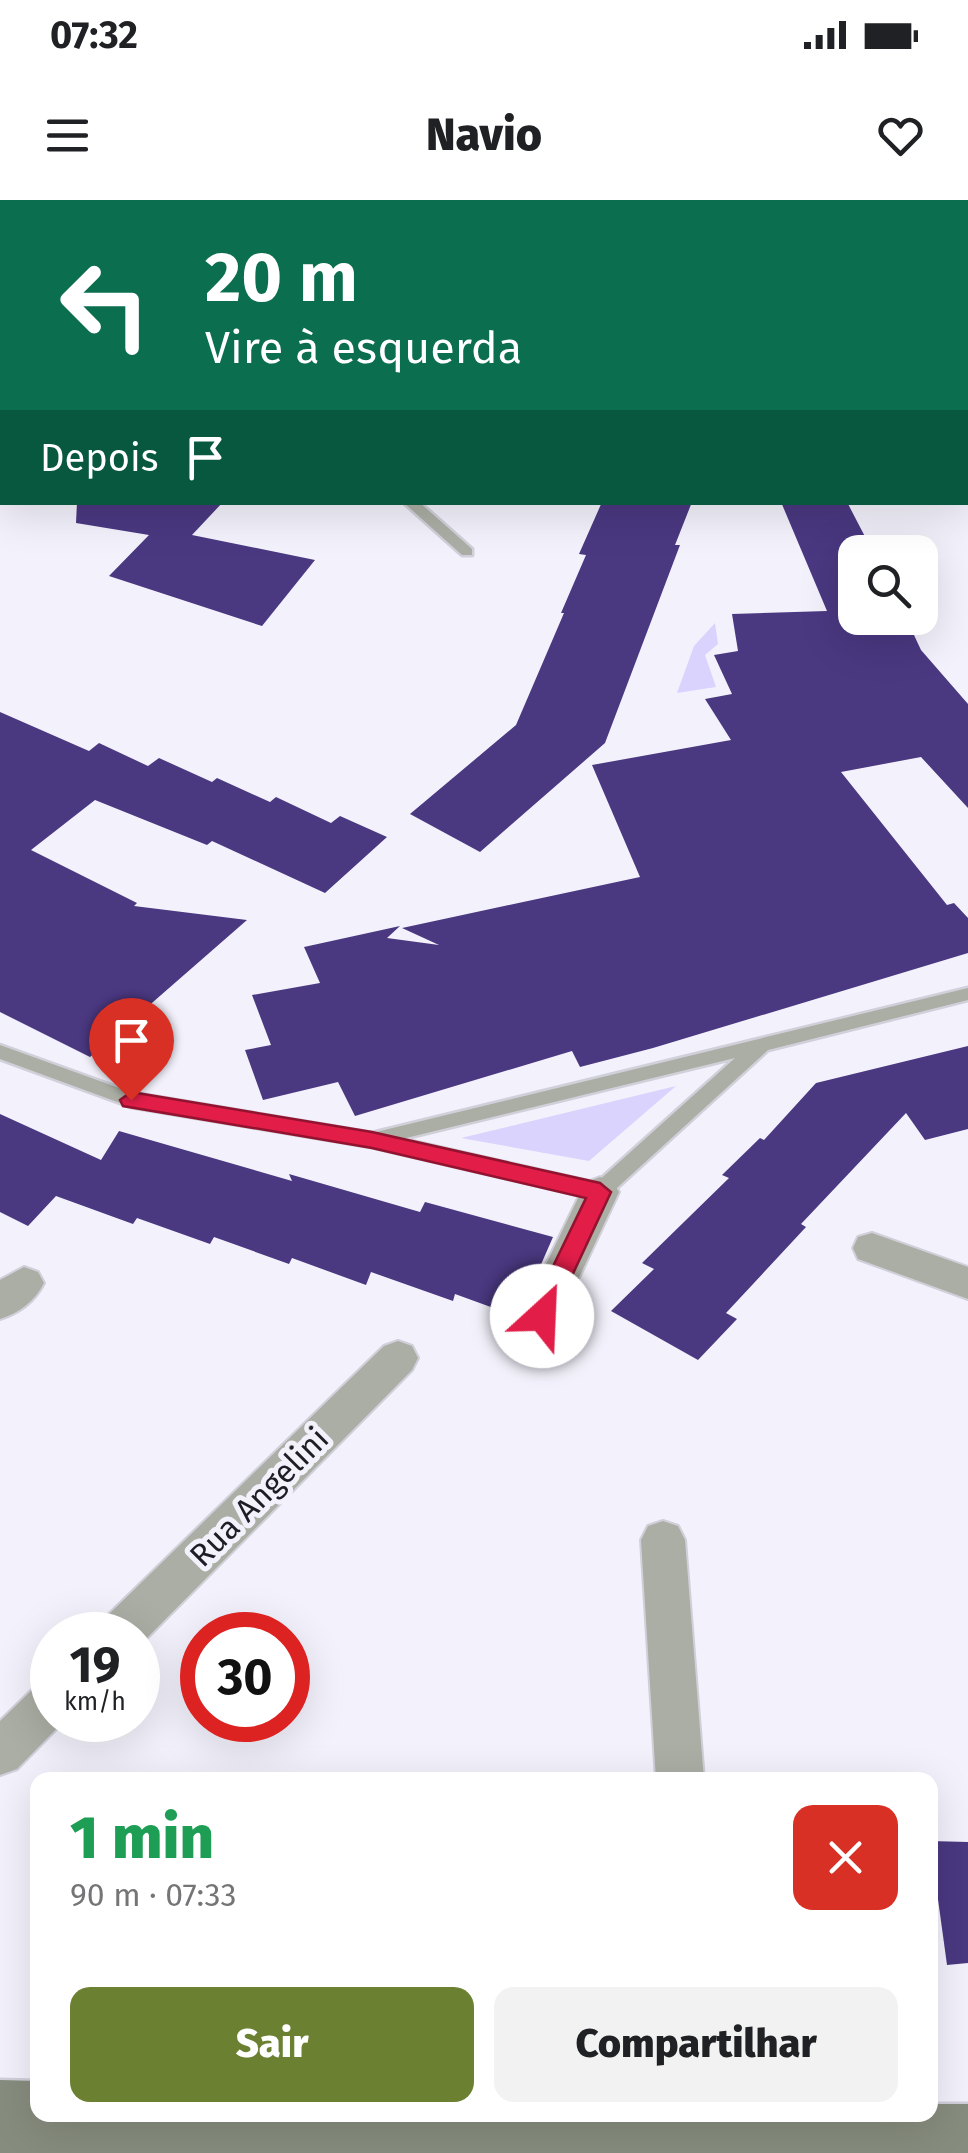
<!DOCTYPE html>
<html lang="pt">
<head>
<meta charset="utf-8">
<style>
  :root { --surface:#fff; --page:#f2f2f2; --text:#202124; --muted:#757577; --accent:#6b8031 }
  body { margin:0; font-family:"Fira Sans",sans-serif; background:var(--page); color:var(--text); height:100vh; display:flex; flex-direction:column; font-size:38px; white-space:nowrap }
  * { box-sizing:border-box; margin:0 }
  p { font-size:32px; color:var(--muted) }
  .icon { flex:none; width:55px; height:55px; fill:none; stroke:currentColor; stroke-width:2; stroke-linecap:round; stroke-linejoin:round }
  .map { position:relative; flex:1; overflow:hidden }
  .panel { position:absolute; left:30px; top:1572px; width:908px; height:350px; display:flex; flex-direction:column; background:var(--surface); border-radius:20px; box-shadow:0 10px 40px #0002 }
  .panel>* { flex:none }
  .hud { position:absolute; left:0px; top:0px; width:970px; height:305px; box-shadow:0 10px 40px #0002; background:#0b6e4f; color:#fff; overflow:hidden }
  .buttons { position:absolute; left:838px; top:335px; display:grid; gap:20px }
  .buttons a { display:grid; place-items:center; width:100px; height:100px; border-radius:20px; background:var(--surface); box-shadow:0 10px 40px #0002; font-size:50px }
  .speed { position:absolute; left:30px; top:1412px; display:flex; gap:20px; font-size:50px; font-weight:700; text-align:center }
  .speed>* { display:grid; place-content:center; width:130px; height:130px; border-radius:50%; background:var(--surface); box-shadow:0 10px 40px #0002; line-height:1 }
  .speed small { font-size:25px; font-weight:400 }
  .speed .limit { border:15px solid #d22; background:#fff; color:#111 }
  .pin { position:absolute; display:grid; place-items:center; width:85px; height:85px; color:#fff; margin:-102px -42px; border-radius:50% 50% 50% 0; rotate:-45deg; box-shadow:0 0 10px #0007 }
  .pin .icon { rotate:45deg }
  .me { position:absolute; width:110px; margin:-55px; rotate:25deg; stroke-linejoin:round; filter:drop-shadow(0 0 8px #0008) }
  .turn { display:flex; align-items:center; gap:35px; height:210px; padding:0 40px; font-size:45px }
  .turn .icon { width:130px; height:130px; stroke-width:2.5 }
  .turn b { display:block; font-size:70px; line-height:85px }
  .then { display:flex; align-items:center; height:95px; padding:0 40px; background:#0003; gap:20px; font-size:38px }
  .round { display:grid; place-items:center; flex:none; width:105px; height:105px; border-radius:20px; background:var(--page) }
  .head { display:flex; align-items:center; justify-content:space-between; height:170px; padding:0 40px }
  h1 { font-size:60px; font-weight:800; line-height:75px; color:#1e9e55 }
  .primary-button { display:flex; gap:20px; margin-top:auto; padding:20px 40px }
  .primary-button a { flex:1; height:115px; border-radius:20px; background:var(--accent); color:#fff; font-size:40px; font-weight:800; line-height:115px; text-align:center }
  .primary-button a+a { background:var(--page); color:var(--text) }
  .status { display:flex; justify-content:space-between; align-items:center; height:70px; padding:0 50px; background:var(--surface); direction:ltr }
  .status svg { height:28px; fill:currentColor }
  header { display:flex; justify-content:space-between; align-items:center; height:130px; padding:0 40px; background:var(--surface); font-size:45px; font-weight:800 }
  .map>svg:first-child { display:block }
  .green { fill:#d9d3fe }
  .building { fill:#4a3881 }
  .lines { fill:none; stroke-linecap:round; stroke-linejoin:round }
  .lane-casing { stroke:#d1d0da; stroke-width:5 }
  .street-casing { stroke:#d1d0da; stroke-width:4 }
  .secondary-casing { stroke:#d1d0da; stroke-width:5 }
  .lane { fill:#abaea4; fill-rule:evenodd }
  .street { fill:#abaea4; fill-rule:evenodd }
  .secondary { fill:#878d7e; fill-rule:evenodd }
  .route { fill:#e11d48; stroke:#92132f; stroke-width:2.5 }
  .labels { text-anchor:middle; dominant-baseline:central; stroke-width:10; stroke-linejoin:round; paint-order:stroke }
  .street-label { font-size:32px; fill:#1e1d25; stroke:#f3f2fc }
</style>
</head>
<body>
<div class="status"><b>07:32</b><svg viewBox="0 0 49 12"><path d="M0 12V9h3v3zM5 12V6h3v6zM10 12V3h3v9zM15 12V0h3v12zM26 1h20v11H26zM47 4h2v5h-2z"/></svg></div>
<header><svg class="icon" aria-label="menu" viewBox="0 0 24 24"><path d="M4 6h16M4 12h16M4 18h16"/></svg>Navio<svg class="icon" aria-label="heart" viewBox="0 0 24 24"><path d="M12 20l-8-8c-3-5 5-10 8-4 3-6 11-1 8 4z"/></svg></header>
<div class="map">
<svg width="968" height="1953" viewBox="0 0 968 1953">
  <rect width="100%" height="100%" fill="#f3f2fc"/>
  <g class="green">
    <polygon points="715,423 718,444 705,455 716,487 677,493 694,446"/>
    <polygon points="676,886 589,961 461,938"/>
  </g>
  <g class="building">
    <polygon points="77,302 223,302 192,335 315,360 262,426 109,376 149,335 76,323"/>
    <polygon points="602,302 692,302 675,345 680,345 605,543 480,652 410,614 516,525 564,413 561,413 586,355 579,354"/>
    <polygon points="781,302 847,302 873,352 855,352 855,418 906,418 921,450 968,504 968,608 921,557 841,572 947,705 954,703 968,718 968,753 653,848 580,867 572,851 355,916 338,882 263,900 245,850 271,845 252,795 320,783 304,747 400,726 387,738 439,745 402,728 640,677 592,565 731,540 705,499 732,494 714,455 738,451 732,414 827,411"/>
    <polygon points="0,512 89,551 99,543 148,566 159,558 212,582 217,578 270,602 276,597 331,623 340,616 387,637 325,693 212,641 207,645 95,600 31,650 137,703 134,706 247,720 90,857 0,812"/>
    <polygon points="968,846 968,929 925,940 906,913 801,1024 806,1027 726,1113 737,1119 698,1160 611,1111 654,1069 642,1063 729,978 722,975 760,938 764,940 816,883"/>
    <polygon points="0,914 101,960 119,931 292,981 289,974 420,1012 425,1002 553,1037 518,1117 455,1094 453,1101 371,1072 366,1085 292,1058 289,1064 214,1037 210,1044 137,1018 133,1024 56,996 28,1026 0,1012"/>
    <polygon points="930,1641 968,1642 968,1763 947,1765"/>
  </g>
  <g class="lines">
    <g class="lane-casing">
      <g id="lane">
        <polygon points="134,0 157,0 159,2 136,2"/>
        <polygon points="403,302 419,302 472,349 472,355 462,355"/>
        <path d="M 968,788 L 968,800 L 768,850 L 607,997 L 600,1000 L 372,947 L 131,907 L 0,859 L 0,845 L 133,893 L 372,933 ZM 735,858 L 596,983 L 402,939 Z"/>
      </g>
    </g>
    <g class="street-casing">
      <g id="street">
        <polygon points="504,0 526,0 528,2 506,2"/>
        <polygon points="748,0 772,0 774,2 750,2"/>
        <polygon points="600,977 613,982 619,992 561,1116 555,1127 541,1132 527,1127 521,1116 581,992 587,982"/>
        <polygon points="872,1033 968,1067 968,1099 858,1059 853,1048 858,1037"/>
        <path d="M 24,1067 L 38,1072 L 44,1083 C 35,1101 19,1113 0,1119 L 0,1080 Z"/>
        <polygon points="398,1141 412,1146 418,1158 412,1170 138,1447 138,1435 97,1435 103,1420 384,1146"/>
        <polygon points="663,1321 678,1326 685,1340 704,1580 656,1580 641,1340 648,1326"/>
        <polygon points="52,1479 52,1520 65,1520 17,1569 0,1575 0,1521 36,1486"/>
      </g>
    </g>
    <g class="secondary-casing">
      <g id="secondary">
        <rect x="0" y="161" width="2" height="22"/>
        <polygon points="0,1880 38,1881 38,1915 930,1915 930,1904 968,1904 968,1953 0,1953"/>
      </g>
    </g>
    <use href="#lane" class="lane"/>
    <use href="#street" class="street"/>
    <use href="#secondary" class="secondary"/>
  </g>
  <polygon class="route" points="131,892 372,932 600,983 611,992 550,1123 533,1123 529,1116 586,998 372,948 123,906 120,900"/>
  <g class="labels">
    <g class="street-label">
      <text transform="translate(259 1297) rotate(-45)">Rua Angelini</text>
    </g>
  </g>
</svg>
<div class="buttons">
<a><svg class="icon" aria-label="search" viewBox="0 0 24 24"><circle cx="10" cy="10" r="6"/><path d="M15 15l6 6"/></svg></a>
</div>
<div class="speed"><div>19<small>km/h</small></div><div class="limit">30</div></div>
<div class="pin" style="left:131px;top:900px;background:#d93025"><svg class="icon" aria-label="arrive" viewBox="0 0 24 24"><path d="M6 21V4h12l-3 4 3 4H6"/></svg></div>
<svg class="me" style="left:542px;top:1116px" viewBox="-20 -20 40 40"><circle r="19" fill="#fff"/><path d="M0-13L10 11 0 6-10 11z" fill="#e11d48"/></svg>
<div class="hud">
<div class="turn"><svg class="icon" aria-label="left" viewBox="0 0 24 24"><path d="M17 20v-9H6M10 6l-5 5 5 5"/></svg><div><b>20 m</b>Vire à esquerda</div></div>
<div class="then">Depois<svg class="icon" aria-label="arrive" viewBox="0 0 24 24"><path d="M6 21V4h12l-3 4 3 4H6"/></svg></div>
</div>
<section class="panel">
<div class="head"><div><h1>1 min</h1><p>90 m · 07:33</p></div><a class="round" style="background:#d93025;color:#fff"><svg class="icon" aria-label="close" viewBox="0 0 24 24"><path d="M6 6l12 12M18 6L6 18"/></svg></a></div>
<div class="primary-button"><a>Sair</a><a>Compartilhar</a></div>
</section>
</div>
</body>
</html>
